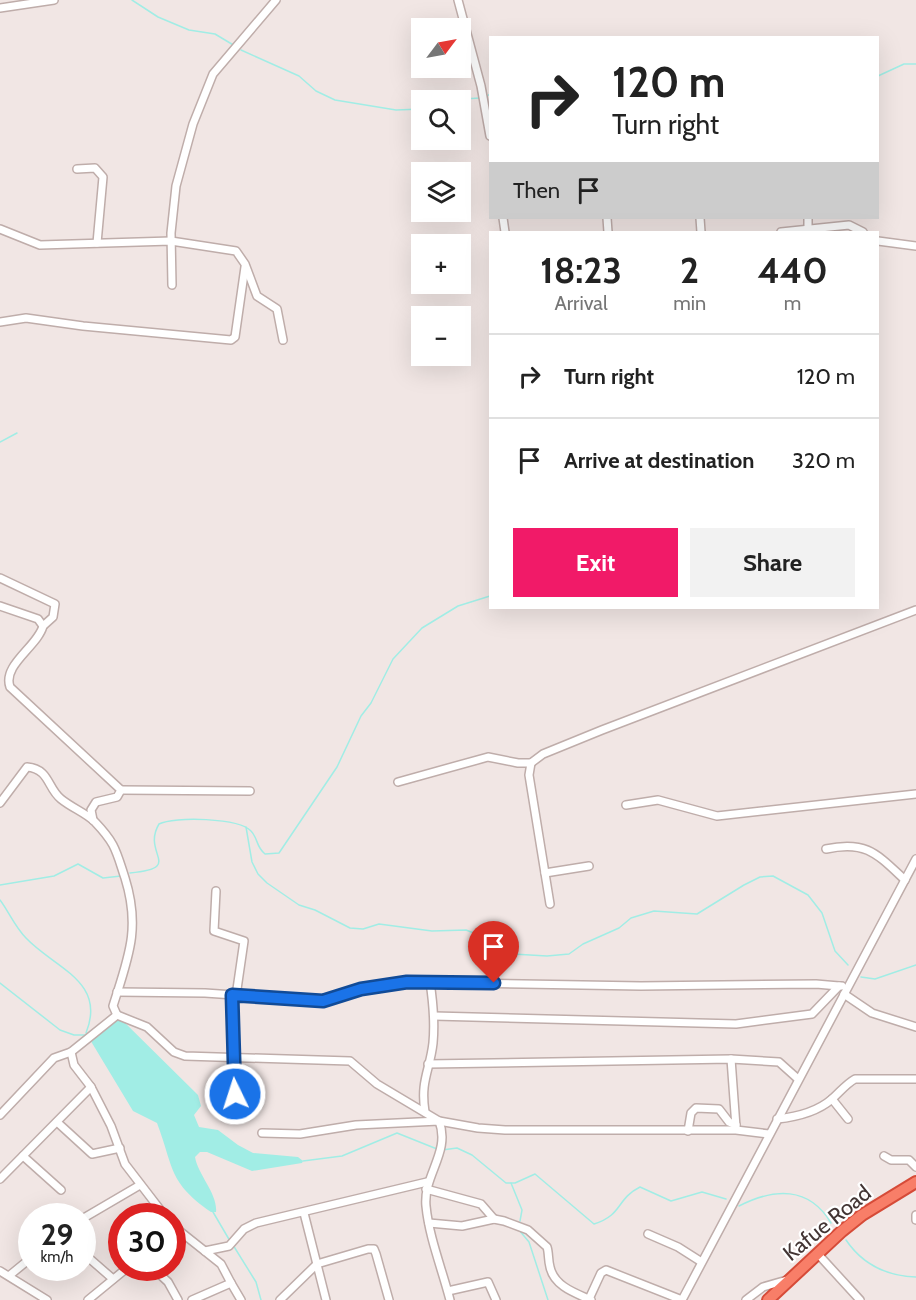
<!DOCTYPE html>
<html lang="en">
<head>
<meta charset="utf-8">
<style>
  :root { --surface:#fff; --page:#f2f2f2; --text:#222; --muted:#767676; --line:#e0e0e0; --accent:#f11a68 }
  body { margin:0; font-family:Cabin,sans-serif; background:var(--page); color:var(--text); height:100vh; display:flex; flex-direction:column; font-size:22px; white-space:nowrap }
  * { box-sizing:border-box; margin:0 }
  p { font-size:20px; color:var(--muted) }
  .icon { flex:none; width:33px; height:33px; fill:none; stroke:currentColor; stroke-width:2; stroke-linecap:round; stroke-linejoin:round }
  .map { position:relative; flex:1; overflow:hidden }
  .drawer { position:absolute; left:489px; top:231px; width:390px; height:378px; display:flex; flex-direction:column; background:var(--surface); border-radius:0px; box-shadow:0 6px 24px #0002 }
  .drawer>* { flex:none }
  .banner { position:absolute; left:489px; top:36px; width:390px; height:183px; border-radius:0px; box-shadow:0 6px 24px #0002; background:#fff; color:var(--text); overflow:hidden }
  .needle { width:39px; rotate:58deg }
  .buttons { position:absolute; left:411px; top:18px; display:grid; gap:12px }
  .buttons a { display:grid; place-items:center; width:60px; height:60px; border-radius:0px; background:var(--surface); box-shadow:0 6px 24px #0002; font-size:30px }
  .speed { position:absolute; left:18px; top:1203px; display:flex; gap:12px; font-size:30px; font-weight:700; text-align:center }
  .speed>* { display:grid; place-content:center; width:78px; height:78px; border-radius:50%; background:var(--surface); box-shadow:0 6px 24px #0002; line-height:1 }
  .speed small { font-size:15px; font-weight:400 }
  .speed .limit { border:9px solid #d22; background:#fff; color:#111 }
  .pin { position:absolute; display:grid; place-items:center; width:51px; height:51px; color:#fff; margin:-62px -26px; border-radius:50% 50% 50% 0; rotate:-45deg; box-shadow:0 0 6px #0007 }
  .pin .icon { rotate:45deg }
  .me { position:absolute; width:66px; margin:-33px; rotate:356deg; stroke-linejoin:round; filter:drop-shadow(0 0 4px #0008) }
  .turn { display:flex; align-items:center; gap:21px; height:126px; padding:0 24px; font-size:27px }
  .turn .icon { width:78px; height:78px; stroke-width:2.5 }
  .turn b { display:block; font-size:42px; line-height:51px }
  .then { display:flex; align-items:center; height:57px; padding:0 24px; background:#0003; gap:12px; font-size:22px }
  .eta { display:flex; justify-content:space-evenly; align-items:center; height:102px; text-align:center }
  .eta b { font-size:36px; font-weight:700; line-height:42px }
  .action { display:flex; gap:12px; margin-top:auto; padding:12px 24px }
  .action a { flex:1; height:69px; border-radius:0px; background:var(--accent); color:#fff; font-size:24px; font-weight:700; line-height:69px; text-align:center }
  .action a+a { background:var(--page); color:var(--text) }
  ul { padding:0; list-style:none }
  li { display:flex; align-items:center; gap:18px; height:84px; padding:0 24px; border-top:2px solid var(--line) }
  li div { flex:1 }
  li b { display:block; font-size:22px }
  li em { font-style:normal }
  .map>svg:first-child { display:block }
  .water { fill:#a1ede5 }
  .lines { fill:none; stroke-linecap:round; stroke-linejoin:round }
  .stream { stroke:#a1ede5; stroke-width:1.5 }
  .minor-casing { stroke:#bfadaa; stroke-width:10 }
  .highway-casing { stroke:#d64b38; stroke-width:14 }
  .minor { stroke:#fff; stroke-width:7 }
  .highway { stroke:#f87e68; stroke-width:10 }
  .route-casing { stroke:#114b97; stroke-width:15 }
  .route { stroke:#1a73e8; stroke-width:10 }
  .labels { text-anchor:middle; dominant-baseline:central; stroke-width:4.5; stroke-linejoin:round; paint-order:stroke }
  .street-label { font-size:22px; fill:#433534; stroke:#fff }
</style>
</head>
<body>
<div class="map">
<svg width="916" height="1300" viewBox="0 0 916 1300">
  <rect width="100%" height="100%" fill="#f1e6e4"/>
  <path class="water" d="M 117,1015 L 198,1095 L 201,1106 L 194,1115 L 199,1127 L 218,1130 L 238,1145 L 253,1153 L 298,1157 L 303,1161 L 302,1163 L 252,1171 L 207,1152 L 200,1152 L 195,1157 C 198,1175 218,1194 216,1212 L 211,1212 C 168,1182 174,1168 157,1123 L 133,1111 L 89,1038 Z"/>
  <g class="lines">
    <g class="stream">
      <polyline points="132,0 158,17 189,30 215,34 235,46"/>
      <polyline points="241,50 299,76 316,91 335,100 396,110 422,109"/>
      <polyline points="878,76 904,64 916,64"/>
      <polyline points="487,96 490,94"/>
      <polyline points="447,100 480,98"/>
      <polyline points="0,442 17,433"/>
      <polyline points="246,827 252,862 258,874 267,883 299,905 315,910 350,928 363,929 379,924 432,931 466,930 489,939 513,954 547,956 569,954 583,944 619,928 631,918 654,911 697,914 744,885 760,877 773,876 808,895 822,913 835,951 848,965"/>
      <path d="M 130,873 C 185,868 141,854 159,824 C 174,816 239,818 251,831 C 258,838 256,847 265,854 L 279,853 L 337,767 L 361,716 L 371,703 L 393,659 L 422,628 L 458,606 L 490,596"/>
      <polyline points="0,885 54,876 78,864 103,878 121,876"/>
      <path d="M 0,900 C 9,912 15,927 26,938 C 54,968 107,981 86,1033"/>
      <polyline points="861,977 875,979 916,965"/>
      <polyline points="0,983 60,1030 74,1035 87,1035"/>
      <path d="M 442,1150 L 457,1148 L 472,1155 L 506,1183 L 515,1183 L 535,1174 L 594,1224 C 623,1215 616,1199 640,1187 L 671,1201 L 702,1192 L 726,1199"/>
      <polyline points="303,1161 342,1156 397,1133 437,1149"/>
      <polyline points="511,1183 522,1210 520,1221"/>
      <path d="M 739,1206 C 774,1188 809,1186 831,1223"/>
      <polyline points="213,1212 230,1241"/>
      <polyline points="519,1230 529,1242 548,1300"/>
      <path d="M 846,1240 C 863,1265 886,1276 916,1277"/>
      <polyline points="233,1245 256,1282 261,1300"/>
    </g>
    <g class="minor-casing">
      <g id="minor">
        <polyline points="458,0 481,86 490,136"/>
        <polyline points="0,8 54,0"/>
        <polyline points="77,169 95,168 103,177 97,243"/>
        <polyline points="503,218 505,232"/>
        <polyline points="607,218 608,232"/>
        <polyline points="700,218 701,232"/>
        <polyline points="0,229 40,245 171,241 236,251 245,264 257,296 277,309 283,340"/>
        <polyline points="808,229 808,218"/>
        <polyline points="781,232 849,225 863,232"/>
        <polyline points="878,241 916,246"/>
        <polyline points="172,285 171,233 176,186 193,124 213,74 276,0"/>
        <polyline points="0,322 26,318 83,326 231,340 235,337 245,267"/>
        <polyline points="0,578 55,604 53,617 43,626"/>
        <path d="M 0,606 L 38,619 L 43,626 C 38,646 2,665 10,687 L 121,790 L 117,797 L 96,802 L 91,810 L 93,820"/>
        <polyline points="531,763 529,775 550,904"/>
        <polyline points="398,782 488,757 518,763 531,763 543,754 602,730 916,610"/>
        <polyline points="121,790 250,791"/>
        <path d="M 0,803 L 27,767 C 50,769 47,788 61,799 C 72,808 86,813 95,822 C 116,844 116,851 125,878 C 141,929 128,958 113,1006 L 117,1015"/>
        <polyline points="626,805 658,800 717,816 916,794"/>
        <path d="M 826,849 C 866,840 877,854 905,880"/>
        <polyline points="545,873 589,866"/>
        <polyline points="216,891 214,931 244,941 236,996"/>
        <polyline points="117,992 205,993 323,1001 361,989 407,982 641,986 816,984 839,986"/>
        <polyline points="844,994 872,1013 916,1027"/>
        <polyline points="232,995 235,1094"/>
        <path d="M 117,1015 L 147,1027 L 174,1052 L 185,1056 L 350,1061 L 377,1084 L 439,1121 C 451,1152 423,1175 426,1206 C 429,1237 442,1269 450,1300"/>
        <polyline points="434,1016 736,1024 812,1014 839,986 842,986"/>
        <polyline points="71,1052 74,1065 91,1087 111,1126 125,1164 165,1216"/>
        <polyline points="731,1059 736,1127"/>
        <polyline points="428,1064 731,1059 779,1062 798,1079"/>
        <polyline points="832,1099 848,1119"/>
        <path d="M 425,1112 C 420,1081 430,1070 433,1043 C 435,1022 433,1002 430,982"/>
        <polyline points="0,1115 54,1058 71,1052 117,1015"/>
        <path d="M 777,1119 C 796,1117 817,1112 832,1099 C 840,1092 846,1084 855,1079 L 916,1079"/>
        <polyline points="57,1122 92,1154 120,1148"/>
        <polyline points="688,1131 691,1113 696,1108 719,1109 729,1122 736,1125"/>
        <polyline points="262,1133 300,1134 356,1125 439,1121 478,1128 505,1130 736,1130 769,1134"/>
        <polyline points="23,1156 61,1190"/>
        <polyline points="884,1156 891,1160 909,1160 916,1167"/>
        <polyline points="0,1179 91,1087"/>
        <polyline points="426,1189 481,1204 494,1219"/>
        <polyline points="304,1213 326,1300"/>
        <polyline points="916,1215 916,1220"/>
        <polyline points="82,1219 140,1185"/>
        <path d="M 429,1223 L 462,1226 L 494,1219 L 504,1221 L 528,1230 L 547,1247 C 549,1253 548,1260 550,1267 C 554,1286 575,1293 591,1300"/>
        <polyline points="172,1225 221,1264 231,1283 192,1300"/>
        <polyline points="648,1234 678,1247 700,1261"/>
        <polyline points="205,1251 229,1246 244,1229 256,1223 427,1182"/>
        <polyline points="82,1252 113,1279"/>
        <polyline points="817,1253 860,1300"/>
        <polyline points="153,1268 168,1282 178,1300"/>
        <polyline points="0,1271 47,1300"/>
        <polyline points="10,1275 32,1257"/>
        <polyline points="231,1283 241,1300"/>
        <polyline points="448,1291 488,1282 496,1300"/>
        <polyline points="589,1299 601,1273 606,1270 682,1300"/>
        <polyline points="88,1300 127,1268"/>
        <polyline points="280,1300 317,1264 368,1249 374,1249 376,1254 389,1300"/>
        <polyline points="682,1300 916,859"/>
        <polyline points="746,1300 763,1287 787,1280"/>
      </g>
    </g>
    <g class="highway-casing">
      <polyline id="highway" points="768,1300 842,1231 862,1215 916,1182"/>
    </g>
    <use href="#minor" class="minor"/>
    <use href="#highway" class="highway"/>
  </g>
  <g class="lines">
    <g class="route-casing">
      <polyline id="route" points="235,1094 232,995 323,1001 361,989 407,982 494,983"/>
    </g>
    <use href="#route" class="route"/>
  </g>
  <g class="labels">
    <g class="street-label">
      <text transform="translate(827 1223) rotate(-39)">Kafue Road</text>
    </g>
  </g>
</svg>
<div class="buttons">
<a><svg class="needle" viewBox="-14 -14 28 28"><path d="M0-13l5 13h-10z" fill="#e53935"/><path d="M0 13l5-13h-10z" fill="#767676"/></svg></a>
<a><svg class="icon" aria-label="search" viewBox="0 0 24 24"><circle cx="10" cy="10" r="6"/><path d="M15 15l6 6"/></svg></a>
<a><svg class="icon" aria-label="layers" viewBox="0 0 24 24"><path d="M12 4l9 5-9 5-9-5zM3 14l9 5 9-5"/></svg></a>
<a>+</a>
<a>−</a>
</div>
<div class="speed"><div>29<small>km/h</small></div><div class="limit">30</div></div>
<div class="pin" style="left:494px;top:983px;background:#d93025"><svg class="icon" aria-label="arrive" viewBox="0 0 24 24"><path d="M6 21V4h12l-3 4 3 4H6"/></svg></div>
<svg class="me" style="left:235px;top:1094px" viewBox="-20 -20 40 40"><circle r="17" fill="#1a73e8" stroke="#fff" stroke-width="3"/><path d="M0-11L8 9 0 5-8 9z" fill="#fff"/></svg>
<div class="banner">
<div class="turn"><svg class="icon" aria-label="right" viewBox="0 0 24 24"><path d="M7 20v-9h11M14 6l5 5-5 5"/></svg><div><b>120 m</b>Turn right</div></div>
<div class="then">Then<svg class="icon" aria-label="arrive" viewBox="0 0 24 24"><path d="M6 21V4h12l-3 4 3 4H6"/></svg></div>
</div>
<section class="drawer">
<div class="eta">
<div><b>18:23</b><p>Arrival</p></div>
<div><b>2</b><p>min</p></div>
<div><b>440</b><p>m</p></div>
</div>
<ul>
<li><svg class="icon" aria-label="right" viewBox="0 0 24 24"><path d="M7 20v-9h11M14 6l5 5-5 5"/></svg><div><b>Turn right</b></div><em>120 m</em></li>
<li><svg class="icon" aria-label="arrive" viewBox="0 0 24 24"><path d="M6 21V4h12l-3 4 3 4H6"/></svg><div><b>Arrive at destination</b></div><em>320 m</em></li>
</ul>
<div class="action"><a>Exit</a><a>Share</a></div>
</section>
</div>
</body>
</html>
